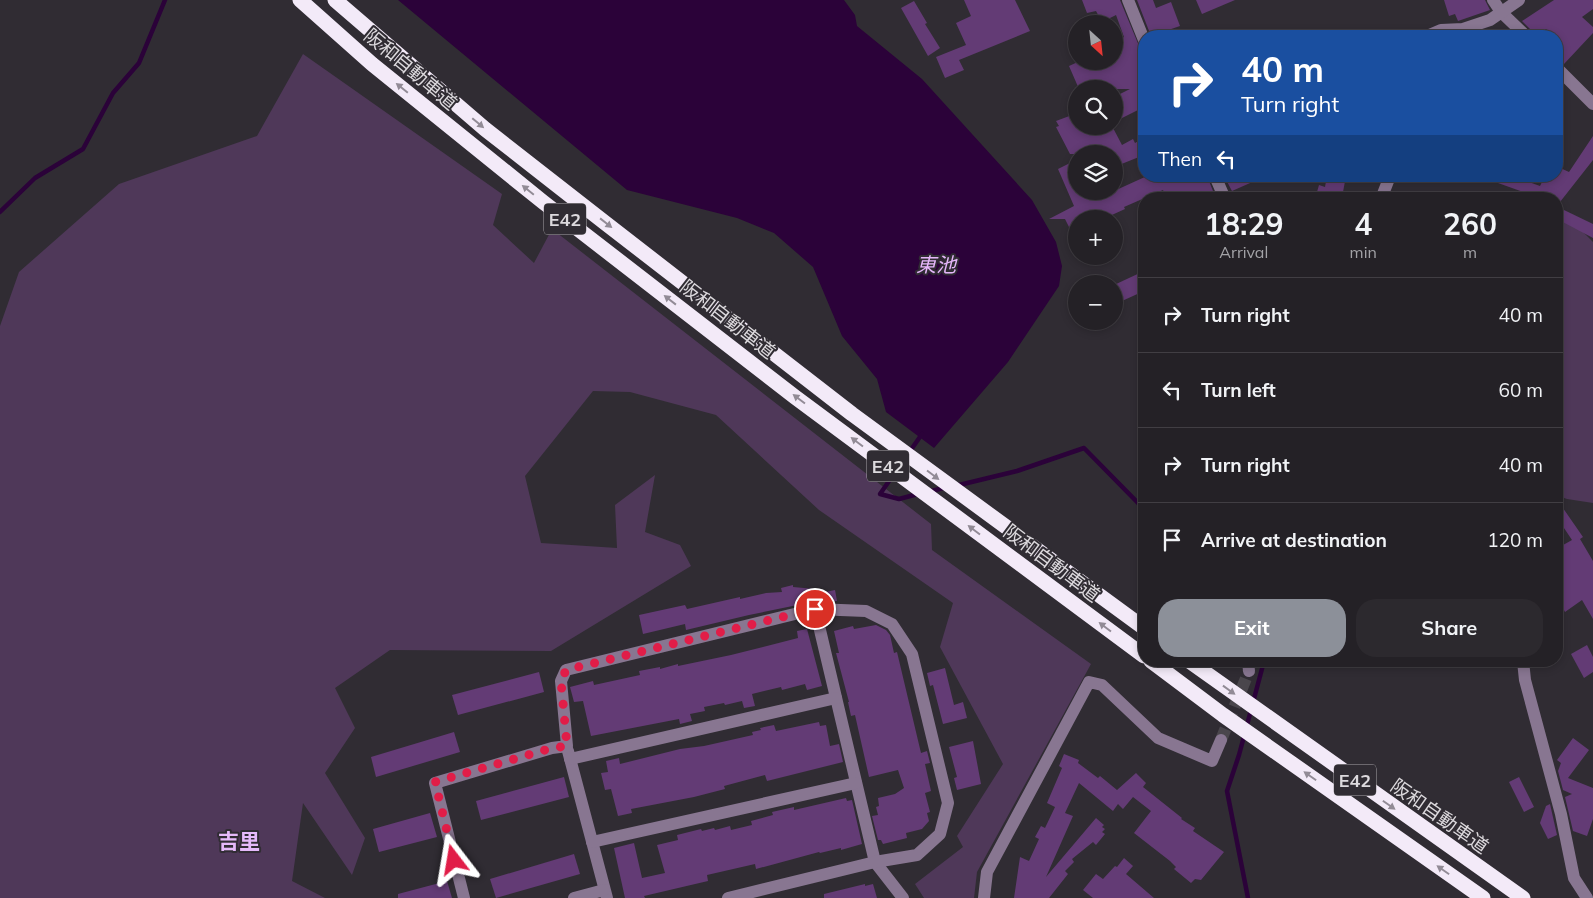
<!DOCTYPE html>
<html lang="en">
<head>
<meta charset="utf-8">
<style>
  :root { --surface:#242126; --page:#2c292e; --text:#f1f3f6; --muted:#a3a3a7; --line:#413e43; --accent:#8c9099 }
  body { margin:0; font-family:Mulish,"Noto Sans JP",sans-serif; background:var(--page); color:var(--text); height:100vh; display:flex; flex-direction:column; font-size:19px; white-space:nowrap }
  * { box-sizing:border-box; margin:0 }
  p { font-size:16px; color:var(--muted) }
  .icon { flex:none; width:28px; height:28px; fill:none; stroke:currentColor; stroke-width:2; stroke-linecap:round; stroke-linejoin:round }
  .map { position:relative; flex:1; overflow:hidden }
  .side { position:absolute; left:1138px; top:192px; width:425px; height:475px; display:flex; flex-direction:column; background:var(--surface); border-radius:20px; box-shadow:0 2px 8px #0003,0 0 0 1px var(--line) }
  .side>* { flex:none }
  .guide { position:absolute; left:1138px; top:30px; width:425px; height:152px; border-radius:20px; box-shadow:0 2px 8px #0003,0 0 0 1px var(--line); background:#1a4fa0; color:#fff; overflow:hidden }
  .needle { width:32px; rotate:153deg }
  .tools { position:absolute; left:1068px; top:15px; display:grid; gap:10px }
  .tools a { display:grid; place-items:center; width:55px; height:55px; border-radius:50%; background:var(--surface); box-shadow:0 2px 8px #0003,0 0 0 1px var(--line); font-size:25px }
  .pin { position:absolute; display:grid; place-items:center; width:42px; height:42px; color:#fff; margin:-21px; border:2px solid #fff; border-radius:50%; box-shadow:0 1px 5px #0007 }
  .me { position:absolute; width:55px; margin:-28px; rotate:346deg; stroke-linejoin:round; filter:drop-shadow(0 0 4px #0008) }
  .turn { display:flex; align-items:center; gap:18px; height:105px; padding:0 20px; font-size:22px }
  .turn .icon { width:65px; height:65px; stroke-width:2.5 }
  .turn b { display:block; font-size:35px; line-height:42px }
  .then { display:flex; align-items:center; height:48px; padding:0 20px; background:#0003; gap:10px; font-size:19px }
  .eta { display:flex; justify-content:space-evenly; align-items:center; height:85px; text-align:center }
  .eta b { font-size:30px; font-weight:700; line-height:35px }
  .action { display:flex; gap:10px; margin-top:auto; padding:10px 20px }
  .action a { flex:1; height:58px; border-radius:20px; background:var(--accent); color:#fff; font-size:20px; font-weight:700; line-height:58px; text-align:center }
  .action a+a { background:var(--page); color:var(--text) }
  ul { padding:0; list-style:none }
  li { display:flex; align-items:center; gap:15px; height:75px; padding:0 20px; border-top:1px solid var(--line) }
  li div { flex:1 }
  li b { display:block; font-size:19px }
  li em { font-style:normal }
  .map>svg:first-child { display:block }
  .green { fill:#4f3859 }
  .water { fill:#2b0239 }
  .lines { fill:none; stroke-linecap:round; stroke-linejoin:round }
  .stream { stroke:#2b0239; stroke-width:4.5 }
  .building { fill:#633b75 }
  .minor-tunnel { stroke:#4a464c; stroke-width:12; stroke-dasharray:12 6; stroke-linecap:butt }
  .minor { stroke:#887691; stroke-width:12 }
  .highway { stroke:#f3eaf8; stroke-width:15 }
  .oneway { fill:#928b96 }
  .route { stroke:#e11d48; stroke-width:9; stroke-dasharray:0 16.2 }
  .labels { text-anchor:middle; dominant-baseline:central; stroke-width:4; stroke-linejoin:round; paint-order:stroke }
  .shield { fill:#302c33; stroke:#a8a5aa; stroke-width:1 }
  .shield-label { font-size:18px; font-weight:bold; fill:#dcd9dd }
  .street-label { font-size:19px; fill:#dcd9dd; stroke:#302c33 }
  .water-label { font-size:20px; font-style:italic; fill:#e5b6fa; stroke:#302c33 }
  .quarter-label { font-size:21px; font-weight:bold; fill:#e5b9fa; stroke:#302c33 }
</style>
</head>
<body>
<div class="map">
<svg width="1593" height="898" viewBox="0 0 1593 898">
  <rect width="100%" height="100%" fill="#302c33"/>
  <g class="green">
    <polygon points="303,54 502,194 493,225 534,263 552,229 931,524 932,550 1091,664 977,872 974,898 924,898 915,884 963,847 957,836 1003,764 940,647 953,603 819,510 716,415 630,392 593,391 525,476 541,543 617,548 615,505 655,475 645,532 680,545 691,566 551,651 390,650 335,688 355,728 325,773 365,838 352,875 303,803 292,881 325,898 0,898 0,326 19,272 119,184 257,136"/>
    <polygon points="1556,217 1574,223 1593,242 1593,503 1567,499 1556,495"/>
  </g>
  <polygon class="water" points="398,0 844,0 855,15 857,26 922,79 1032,200 1056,242 1062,266 1059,286 1008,362 934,448 886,412 877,379 842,336 813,267 774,233 737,218 627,190"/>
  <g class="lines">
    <g class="stream">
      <polyline points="0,212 35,178 83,149 113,93 139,63 165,0"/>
      <polyline points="955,486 1017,471 1084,448 1144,509"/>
      <polyline points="928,492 947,487"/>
      <polyline points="918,494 899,499 880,494 922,434"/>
      <polyline points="1248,898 1227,791 1239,755 1263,665 1262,661"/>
    </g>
  </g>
  <g class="building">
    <polygon points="964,0 1015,0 1030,31 959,60 964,70 945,78 936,57 966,45 956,23 971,16"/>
    <polygon points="1082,0 1120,0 1144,58 1144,107 1114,122 1114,97 1130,89 1079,89 1069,66 1080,61 1114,61 1114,42 1124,37 1116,15 1102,22 1096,11 1087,13"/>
    <polygon points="1137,0 1153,0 1156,8 1171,2 1180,26 1151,36"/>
    <polygon points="1196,0 1235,0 1202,14"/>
    <polygon points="1444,0 1485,0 1490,10 1458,21 1455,14 1449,16"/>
    <polygon points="1554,0 1593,0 1593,9 1582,17 1593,27 1593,33 1564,64 1556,59 1556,36 1546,29 1534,36 1532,31 1522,21"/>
    <polygon points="914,1 927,23 925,24 940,48 928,56 901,8"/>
    <polygon points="1072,115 1076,121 1076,126 1112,126 1122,145 1133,139 1135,143 1144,138 1144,155 1114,167 1114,154 1070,154 1056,127 1059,126 1056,121"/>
    <polygon points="1593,136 1593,160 1560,202 1556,201 1556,199 1543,199 1484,178 1484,176 1512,176 1540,186 1545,176 1556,176 1556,166 1569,172"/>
    <polygon points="1076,160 1076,191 1114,191 1147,176 1207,176 1215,196 1210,199 1167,199 1163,190 1124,207 1125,209 1103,219 1076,219 1076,241 1065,219 1049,219 1074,206 1058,169"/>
    <polygon points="1224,176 1266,176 1232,191"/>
    <polygon points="1327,176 1346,176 1343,192 1356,196 1355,199 1315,199 1319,185 1325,187"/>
    <polygon points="1564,210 1593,224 1593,238 1559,220"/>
    <polygon points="1144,271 1144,291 1122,301 1114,285"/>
    <polygon points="1556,498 1583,537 1580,539 1593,561 1593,619 1582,600 1565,612 1564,610 1562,612 1556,604 1556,549 1572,540 1558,519"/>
    <polygon points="793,585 793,587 815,589 817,601 749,615 686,630 685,624 643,634 639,615 685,605 687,609 740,597 740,599 766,593 782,592 781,588"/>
    <polygon points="835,590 837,601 823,601 821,593"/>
    <polygon points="876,625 886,630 890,635 894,653 897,652 921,753 927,751 930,763 925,764 931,791 925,793 930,812 927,813 929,821 922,829 906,833 907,838 883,844 881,840 878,840 872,816 878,815 876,807 879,806 878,798 895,794 904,788 898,770 869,777 855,715 851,716 848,702 849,702 836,653 839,653 834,631 853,626 854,629"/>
    <polygon points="807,629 822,686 807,690 805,684 782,690 781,687 752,694 755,706 744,708 742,701 725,705 724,703 704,707 705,711 690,714 692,721 680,724 679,719 591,736 583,701 574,702 570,687 593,681 594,685 640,675 639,671 660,667 660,669 678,664 678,666 731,655 798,638 797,631"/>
    <polygon points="1587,645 1593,657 1593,672 1584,678 1571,654"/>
    <polygon points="945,668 954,705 963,702 967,718 943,724 933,685 930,686 927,673"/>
    <polygon points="539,672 544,692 458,715 452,695"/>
    <polygon points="819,722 820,726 826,725 830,746 839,744 843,762 767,781 765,775 724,786 725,789 694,797 631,809 632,813 618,816 611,789 605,790 601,773 608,772 606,761 619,758 620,764 680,749 704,746 753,735 752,732 761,730 760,728 774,725 776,731"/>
    <polygon points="454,732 460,752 376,777 371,757"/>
    <polygon points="1573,738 1589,750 1568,778 1593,788 1593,819 1587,836 1573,831 1565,797 1572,794 1563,790 1558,771 1561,763 1557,760"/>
    <polygon points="973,741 981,784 957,790 954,778 957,777 949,747"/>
    <polygon points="1064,754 1079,760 1078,763 1098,778 1100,776 1117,790 1136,773 1146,783 1143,787 1182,818 1181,819 1195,828 1193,831 1224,852 1201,880 1195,879 1191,883 1174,869 1176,867 1170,861 1134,833 1151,811 1133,797 1123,809 1118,804 1113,811 1079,783 1065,813 1073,816 1046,877 1096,818 1104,825 1102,827 1105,829 1102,832 1105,834 1096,845 1093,842 1072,859 1074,862 1065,871 1068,874 1049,898 1014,898 1020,857 1029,861 1039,839 1035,837 1041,826 1045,828 1055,807 1047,803 1062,768 1059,766"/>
    <polygon points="564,777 569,797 481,820 476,801"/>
    <polygon points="1519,777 1534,807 1524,812 1509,782"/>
    <polygon points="846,798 847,801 852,800 862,844 841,850 841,848 820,853 819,852 756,869 755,864 707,875 708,881 644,896 645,898 625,898 614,848 634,843 642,878 665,873 657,845 678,840 677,835 701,829 702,831 714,828 715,830 730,826 731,830 752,825 751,821 773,815 772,812 794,807 794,810"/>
    <polygon points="1550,804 1557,835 1548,839 1540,823 1546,806"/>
    <polygon points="430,813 437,837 379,852 373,829"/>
    <polygon points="574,854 580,874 496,898 490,879"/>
    <polygon points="1124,858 1133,866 1126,874 1154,898 1093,898 1083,890 1096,874 1103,879 1115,866 1117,867"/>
    <polygon points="447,881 452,898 398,898 398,894"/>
    <polygon points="865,884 865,886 873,884 877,898 824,898 824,894"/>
  </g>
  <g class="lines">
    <polyline class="minor-tunnel" points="1221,740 1249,671"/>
    <g class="minor">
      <polyline points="1128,0 1144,40"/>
      <polyline points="1493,0 1501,12 1526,36"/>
      <polyline points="1427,36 1441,30 1463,29 1490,20 1519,0"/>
      <polyline points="1556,67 1593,104"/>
      <polyline points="1215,176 1225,199"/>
      <polyline points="1381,199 1390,176"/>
      <polyline points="815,609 875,862 903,898"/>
      <polyline points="1248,661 1249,671"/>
      <polyline points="1523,661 1525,680 1561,814 1574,878 1587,898"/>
      <polyline points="568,751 607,898"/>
      <polyline points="570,759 836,698"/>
      <polyline points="592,842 856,783"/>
      <polyline points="464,898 435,783 552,748 567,746 561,681 566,670 815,609 866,611 892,624 912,654 948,803 940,834 917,855 875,862 728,898"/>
      <polyline points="574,898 604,890"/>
      <polyline points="984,898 987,872 1089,682 1102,685 1158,738 1212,761 1221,740"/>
    </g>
    <g class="highway">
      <polyline points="300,0 372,64 543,202 795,397 1144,656"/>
      <polyline points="335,0 485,129 604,222 852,414 1144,628"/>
      <polyline points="1151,661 1223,715 1483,898"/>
      <polyline points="1189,661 1523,898"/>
    </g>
  </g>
  <defs><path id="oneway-solid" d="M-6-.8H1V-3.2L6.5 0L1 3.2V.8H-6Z" transform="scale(1.25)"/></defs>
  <g class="oneway">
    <use href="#oneway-solid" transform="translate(402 88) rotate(-141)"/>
    <use href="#oneway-solid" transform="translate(478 123) rotate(40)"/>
    <use href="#oneway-solid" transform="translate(528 190) rotate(-141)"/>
    <use href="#oneway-solid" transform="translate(606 223) rotate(38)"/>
    <use href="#oneway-solid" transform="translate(670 300) rotate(-142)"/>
    <use href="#oneway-solid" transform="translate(799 399) rotate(-143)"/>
    <use href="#oneway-solid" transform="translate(857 442) rotate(-143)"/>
    <use href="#oneway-solid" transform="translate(933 475) rotate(37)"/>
    <use href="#oneway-solid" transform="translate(974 530) rotate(-143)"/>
    <use href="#oneway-solid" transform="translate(1105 627) rotate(-143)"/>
    <use href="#oneway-solid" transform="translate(1229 690) rotate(36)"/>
    <use href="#oneway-solid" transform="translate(1310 776) rotate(-145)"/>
    <use href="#oneway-solid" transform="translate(1389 805) rotate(35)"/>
    <use href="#oneway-solid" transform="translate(1443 870) rotate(-145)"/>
  </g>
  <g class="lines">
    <polyline class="route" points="454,860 435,782 552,748 567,746 561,681 566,670 815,609"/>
  </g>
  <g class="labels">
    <g class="shield">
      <rect x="544" y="203.5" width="42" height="31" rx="4"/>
      <rect x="867" y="450.5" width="42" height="31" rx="4"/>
      <rect x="1334" y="764.5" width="42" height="31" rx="4"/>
    </g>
    <g class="shield-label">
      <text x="565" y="219">E42</text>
      <text x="888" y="466">E42</text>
      <text x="1355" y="780">E42</text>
    </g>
    <g class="street-label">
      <text transform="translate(411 69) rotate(40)">阪和自動車道</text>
      <text transform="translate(728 319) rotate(38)">阪和自動車道</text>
      <text transform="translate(1052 563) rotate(37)">阪和自動車道</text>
      <text transform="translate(1440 816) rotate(35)">阪和自動車道</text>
    </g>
    <g class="water-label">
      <text x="936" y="264">東池</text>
    </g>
    <g class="quarter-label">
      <text x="239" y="841">吉里</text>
    </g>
  </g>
</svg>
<div class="tools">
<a><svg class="needle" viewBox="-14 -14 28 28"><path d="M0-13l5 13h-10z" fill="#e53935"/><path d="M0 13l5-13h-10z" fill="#a3a3a7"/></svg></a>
<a><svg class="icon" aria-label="search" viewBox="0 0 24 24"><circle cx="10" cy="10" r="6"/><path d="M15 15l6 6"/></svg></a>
<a><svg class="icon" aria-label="layers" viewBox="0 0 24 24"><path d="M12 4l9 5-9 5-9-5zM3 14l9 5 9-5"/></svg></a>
<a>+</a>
<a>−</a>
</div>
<div class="pin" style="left:815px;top:609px;background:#d93025"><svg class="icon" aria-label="arrive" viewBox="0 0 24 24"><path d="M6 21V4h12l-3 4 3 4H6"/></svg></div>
<svg class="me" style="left:454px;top:860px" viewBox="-20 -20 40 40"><path d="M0-17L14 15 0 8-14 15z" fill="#e11d48" stroke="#fff" stroke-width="4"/></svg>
<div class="guide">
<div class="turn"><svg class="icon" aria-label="right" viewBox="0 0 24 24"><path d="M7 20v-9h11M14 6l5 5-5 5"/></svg><div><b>40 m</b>Turn right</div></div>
<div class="then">Then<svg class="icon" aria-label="left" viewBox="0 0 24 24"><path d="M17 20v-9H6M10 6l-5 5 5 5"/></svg></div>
</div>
<section class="side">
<div class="eta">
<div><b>18:29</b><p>Arrival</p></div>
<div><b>4</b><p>min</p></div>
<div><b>260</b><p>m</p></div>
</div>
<ul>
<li><svg class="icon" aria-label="right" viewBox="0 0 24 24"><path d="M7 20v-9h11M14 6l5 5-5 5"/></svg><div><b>Turn right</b></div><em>40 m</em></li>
<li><svg class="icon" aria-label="left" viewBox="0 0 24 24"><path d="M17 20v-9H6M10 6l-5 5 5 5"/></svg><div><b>Turn left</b></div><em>60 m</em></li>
<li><svg class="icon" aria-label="right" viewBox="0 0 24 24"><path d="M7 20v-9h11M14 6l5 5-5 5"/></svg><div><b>Turn right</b></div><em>40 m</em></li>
<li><svg class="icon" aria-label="arrive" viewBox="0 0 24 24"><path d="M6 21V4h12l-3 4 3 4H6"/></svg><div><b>Arrive at destination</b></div><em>120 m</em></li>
</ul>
<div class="action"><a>Exit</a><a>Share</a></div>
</section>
</div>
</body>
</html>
